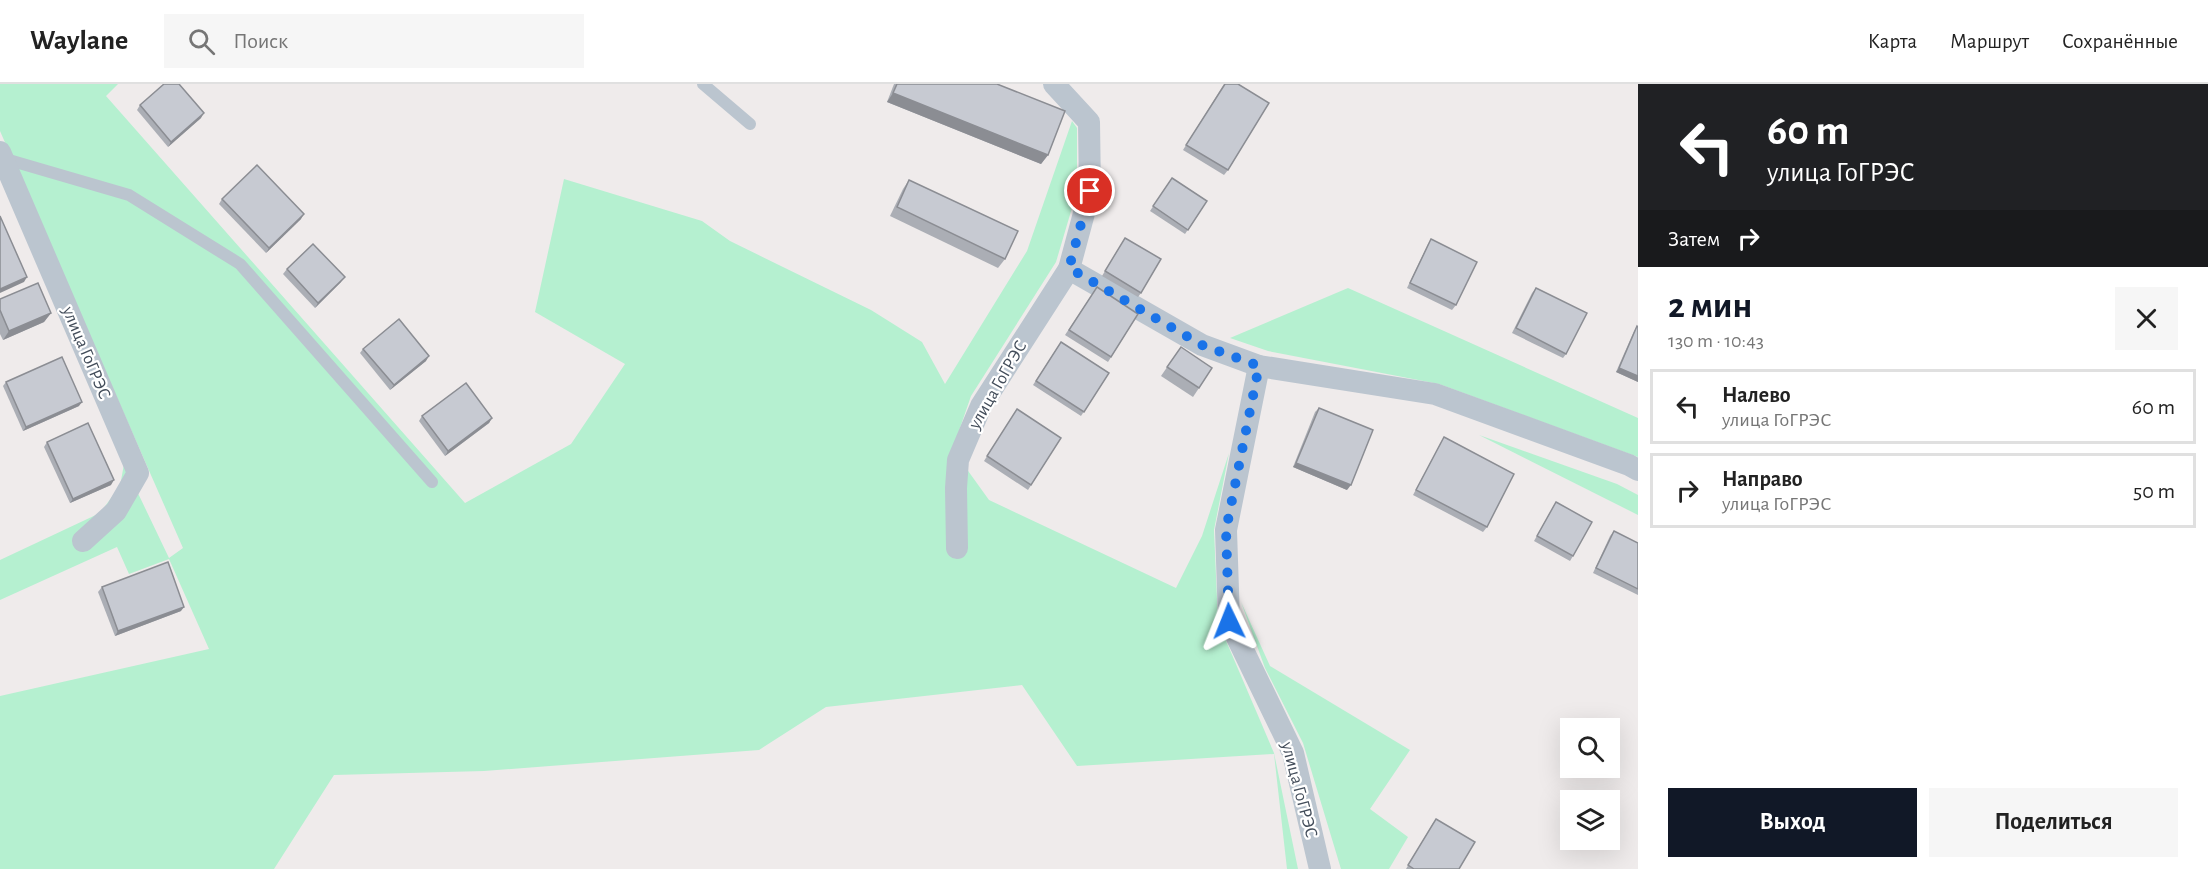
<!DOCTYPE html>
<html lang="ru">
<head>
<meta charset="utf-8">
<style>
  :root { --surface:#fff; --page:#f6f6f6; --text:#222; --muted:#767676; --line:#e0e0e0; --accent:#111827 }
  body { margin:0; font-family:"Alegreya Sans",sans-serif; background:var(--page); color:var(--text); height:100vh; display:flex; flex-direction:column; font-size:22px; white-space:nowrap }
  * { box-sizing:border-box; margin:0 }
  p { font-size:20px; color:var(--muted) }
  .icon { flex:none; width:33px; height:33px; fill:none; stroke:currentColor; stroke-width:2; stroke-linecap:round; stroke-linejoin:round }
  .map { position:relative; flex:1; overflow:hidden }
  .panel { display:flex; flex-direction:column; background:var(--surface); width:570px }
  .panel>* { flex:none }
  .top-card { background:#202124; color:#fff; overflow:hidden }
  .buttons { position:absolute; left:1560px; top:634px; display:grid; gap:12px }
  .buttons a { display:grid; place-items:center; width:60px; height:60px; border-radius:0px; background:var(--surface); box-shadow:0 6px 24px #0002; font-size:30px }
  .pin { position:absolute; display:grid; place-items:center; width:51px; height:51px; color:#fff; margin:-26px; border:3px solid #fff; border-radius:50%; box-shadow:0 2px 6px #0007 }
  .me { position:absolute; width:66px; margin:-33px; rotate:358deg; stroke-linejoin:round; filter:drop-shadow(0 0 4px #0008) }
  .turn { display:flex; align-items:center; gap:21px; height:126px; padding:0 30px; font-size:27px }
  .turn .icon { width:78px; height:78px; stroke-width:2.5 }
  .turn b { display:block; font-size:42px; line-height:51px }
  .then { display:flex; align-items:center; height:57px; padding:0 30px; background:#0003; gap:12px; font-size:22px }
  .round { display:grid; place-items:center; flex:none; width:63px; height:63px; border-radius:0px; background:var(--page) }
  .overview { display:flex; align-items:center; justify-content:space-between; height:102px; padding:0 30px }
  h1 { font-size:36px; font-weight:600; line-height:45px; color:var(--accent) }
  .primary-button { display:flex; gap:12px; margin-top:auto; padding:12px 30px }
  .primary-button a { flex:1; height:69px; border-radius:0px; background:var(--accent); color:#fff; font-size:24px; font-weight:600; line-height:69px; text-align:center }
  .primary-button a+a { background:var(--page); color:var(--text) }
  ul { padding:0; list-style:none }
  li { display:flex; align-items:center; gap:18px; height:75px; margin:0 12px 9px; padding:0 18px; border:3px solid var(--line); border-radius:0px }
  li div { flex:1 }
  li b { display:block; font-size:22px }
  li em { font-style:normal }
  header { display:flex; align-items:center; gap:36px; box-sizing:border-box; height:84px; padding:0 30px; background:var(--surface); border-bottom:2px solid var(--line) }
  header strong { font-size:28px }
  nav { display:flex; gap:33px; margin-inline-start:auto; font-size:21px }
  .search { width:420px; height:54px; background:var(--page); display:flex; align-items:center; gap:15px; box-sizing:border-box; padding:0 21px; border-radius:0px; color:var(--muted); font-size:22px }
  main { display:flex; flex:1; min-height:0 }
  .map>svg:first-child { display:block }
  .green { fill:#b5f0d0 }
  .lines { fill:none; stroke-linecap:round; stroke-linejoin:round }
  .service { stroke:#bbc5cf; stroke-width:12 }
  .minor { stroke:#bbc5cf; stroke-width:22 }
  .wall { fill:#abaeb5 }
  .shaded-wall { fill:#8b8d93 }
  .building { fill:#c7cad2; stroke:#8b8d93; stroke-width:1.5 }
  .route { stroke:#1a73e8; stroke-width:10; stroke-dasharray:0 18 }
  .labels { text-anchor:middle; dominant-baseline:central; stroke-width:4.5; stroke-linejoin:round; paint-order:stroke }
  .street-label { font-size:18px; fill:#434d5a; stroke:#fff }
</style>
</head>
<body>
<header>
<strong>Waylane</strong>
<div class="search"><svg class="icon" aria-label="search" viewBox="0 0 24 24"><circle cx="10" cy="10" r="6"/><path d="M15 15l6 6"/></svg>Поиск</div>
<nav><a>Карта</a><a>Маршрут</a><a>Сохранённые</a></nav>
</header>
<main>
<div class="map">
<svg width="1638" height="785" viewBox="0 0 1638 785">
  <rect width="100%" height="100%" fill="#efebeb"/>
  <g class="green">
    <polygon points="0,0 118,0 106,12 465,419 571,360 625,280 535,228 564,95 702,137 730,157 871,226 922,258 945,300 1027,167 1072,37 1077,44 1077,107 1056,178 971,312 951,370 966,384 989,416 1176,504 1202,452 1229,369 1214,446 1218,538 1274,669 1298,785 1287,785 1274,670 1077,682 1022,601 826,623 759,666 484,687 334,691 274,785 0,785 0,612 209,565 169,475 129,490 117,463 0,516 0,476 100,429 120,402 124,380 169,474 183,464 0,47"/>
    <polygon points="1348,204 1638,334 1638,373 1439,300 1268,267 1230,254"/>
    <polygon points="1479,351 1617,400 1638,411 1638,431"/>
    <polygon points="1241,518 1270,582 1410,666 1370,725 1408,753 1389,785 1341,785 1303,659 1265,584"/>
  </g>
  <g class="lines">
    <g class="service">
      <polyline points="703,0 750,40"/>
      <polyline points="2,74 129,111 240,180 432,398"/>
    </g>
    <g class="minor">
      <polyline points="1054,0 1089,38 1090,107 1069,185"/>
      <polyline points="0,68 138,389 116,427 83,457"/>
      <polyline points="1259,282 1226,446 1229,537 1293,669 1320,785"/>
      <polyline points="957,464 956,404 958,376 981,322 1069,185 1202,261 1259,282 1435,310 1629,381 1638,386"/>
    </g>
  </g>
  <g class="wall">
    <polygon points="894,0 997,0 1048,71 1041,80 887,18"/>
    <polygon points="1224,0 1228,86 1224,91 1183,66"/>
    <polygon points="140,21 201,34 168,63 137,26"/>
    <polygon points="1172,94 1207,117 1185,150 1150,127"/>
    <polygon points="909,96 1005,175 998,184 890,132 903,105"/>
    <polygon points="222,115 301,135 266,169 219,120"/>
    <polygon points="1125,154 1141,209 1138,213 1102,192"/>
    <polygon points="1431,155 1456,221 1452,226 1407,204 1428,160"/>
    <polygon points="287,185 341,198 315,224 283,190"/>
    <polygon points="1097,203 1138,230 1108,278 1065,251"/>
    <polygon points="1536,204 1566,270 1563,274 1512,249 1532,209"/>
    <polygon points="0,215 51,229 44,238 3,256 0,250"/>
    <polygon points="1637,242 1638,243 1638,298 1616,288 1634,247"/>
    <polygon points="1061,258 1109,289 1081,332 1033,301"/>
    <polygon points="1181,263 1199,304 1193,313 1161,292"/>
    <polygon points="363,265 426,277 390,306 360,269"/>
    <polygon points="6,298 79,322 23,347 3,302"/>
    <polygon points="1319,324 1347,406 1293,383 1315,328"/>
    <polygon points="1017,325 1061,354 1028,406 984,377"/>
    <polygon points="422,332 492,334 489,339 445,372 419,337"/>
    <polygon points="1444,353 1487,443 1483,448 1413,411"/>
    <polygon points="47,358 111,401 70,419 44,363"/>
    <polygon points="1556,418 1573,472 1570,477 1534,457"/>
    <polygon points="1614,447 1638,459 1638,511 1593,489 1610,452"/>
    <polygon points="102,503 181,527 115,552 98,508"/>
    <polygon points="1433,739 1459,785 1406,785"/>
  </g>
  <g class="shaded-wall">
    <polygon points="893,9 1048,71 1041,80 887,18"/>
    <polygon points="204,29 201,34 168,63 171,58"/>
    <polygon points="304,130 301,135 266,169 269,164"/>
    <polygon points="27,193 24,198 0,209 0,205"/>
    <polygon points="345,193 341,198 315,224 318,219"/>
    <polygon points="51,229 44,238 3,256 9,247"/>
    <polygon points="429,272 426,277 390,306 394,301"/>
    <polygon points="1619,284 1638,292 1638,298 1616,288"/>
    <polygon points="82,318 79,322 23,347 26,343"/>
    <polygon points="492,334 489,339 445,372 448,367"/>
    <polygon points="1296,379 1351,401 1347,406 1293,383"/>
    <polygon points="114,396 111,401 70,419 73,415"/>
    <polygon points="184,523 181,527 115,552 118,547"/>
  </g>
  <g class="building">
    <polygon points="164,0 179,0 204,29 171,58 140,21"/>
    <polygon points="897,0 997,0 1065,27 1048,71 893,9"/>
    <polygon points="1225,0 1238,0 1269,19 1228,86 1186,61"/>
    <polygon points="257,81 304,130 269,164 222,115"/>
    <polygon points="1172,94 1207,117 1188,146 1153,122"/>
    <polygon points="909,96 1018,147 1005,175 897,123"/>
    <polygon points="0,132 27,193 0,205"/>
    <polygon points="1125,154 1161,175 1141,209 1105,187"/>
    <polygon points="1431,155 1477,178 1456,221 1410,199"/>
    <polygon points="313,160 345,193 318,219 287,185"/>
    <polygon points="38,199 51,229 9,247 0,226 0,215"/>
    <polygon points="1097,203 1138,230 1111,273 1069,246"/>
    <polygon points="1536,204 1587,229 1566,270 1516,244"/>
    <polygon points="399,235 429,272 394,301 363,265"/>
    <polygon points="1637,242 1638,243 1638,292 1619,284"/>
    <polygon points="1061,258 1109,289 1084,328 1036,297"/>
    <polygon points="1181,263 1212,284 1199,304 1167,283"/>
    <polygon points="62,273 82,318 26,343 6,298"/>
    <polygon points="466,299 492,334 448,367 422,332"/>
    <polygon points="1319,324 1373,346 1351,401 1296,379"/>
    <polygon points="1017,325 1061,354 1031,401 987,372"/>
    <polygon points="88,339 114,396 73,415 47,358"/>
    <polygon points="1444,353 1514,390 1487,443 1416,406"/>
    <polygon points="1556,418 1592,438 1573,472 1537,452"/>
    <polygon points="1614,447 1638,459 1638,505 1596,484"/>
    <polygon points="168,478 184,523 118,547 102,503"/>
    <polygon points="1436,735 1475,758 1459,785 1414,785 1408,781"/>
  </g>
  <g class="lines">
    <polyline class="route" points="1090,107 1069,184 1202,261 1259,282 1226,446 1229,537"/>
  </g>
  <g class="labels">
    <g class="street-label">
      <text transform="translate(86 269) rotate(67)">улица ГоГРЭС</text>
      <text transform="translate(998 301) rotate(-60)">улица ГоГРЭС</text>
      <text transform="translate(1299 706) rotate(75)">улица ГоГРЭС</text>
    </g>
  </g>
</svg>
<div class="buttons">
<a><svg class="icon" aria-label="search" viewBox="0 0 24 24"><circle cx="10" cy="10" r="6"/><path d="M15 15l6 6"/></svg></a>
<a><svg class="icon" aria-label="layers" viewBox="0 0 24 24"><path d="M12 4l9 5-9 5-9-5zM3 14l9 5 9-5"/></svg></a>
</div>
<div class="pin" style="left:1090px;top:107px;background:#d93025"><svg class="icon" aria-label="arrive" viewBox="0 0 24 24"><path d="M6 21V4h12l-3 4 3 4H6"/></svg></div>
<svg class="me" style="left:1229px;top:537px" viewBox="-20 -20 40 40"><path d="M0-17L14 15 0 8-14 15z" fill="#1a73e8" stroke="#fff" stroke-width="4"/></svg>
</div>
<section class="panel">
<div class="top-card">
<div class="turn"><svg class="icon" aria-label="left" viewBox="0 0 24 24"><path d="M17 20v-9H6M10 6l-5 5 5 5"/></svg><div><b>60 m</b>улица ГоГРЭС</div></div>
<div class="then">Затем<svg class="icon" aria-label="right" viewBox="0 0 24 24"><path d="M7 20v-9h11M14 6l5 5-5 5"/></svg></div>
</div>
<div class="overview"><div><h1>2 мин</h1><p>130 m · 10:43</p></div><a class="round"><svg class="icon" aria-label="close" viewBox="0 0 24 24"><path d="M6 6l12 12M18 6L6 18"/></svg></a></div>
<ul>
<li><svg class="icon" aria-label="left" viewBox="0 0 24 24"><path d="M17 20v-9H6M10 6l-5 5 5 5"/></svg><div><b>Налево</b><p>улица ГоГРЭС</p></div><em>60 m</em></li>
<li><svg class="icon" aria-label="right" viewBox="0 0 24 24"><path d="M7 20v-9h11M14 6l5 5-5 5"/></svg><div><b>Направо</b><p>улица ГоГРЭС</p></div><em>50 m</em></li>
</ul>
<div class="primary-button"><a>Выход</a><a>Поделиться</a></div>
</section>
</main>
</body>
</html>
